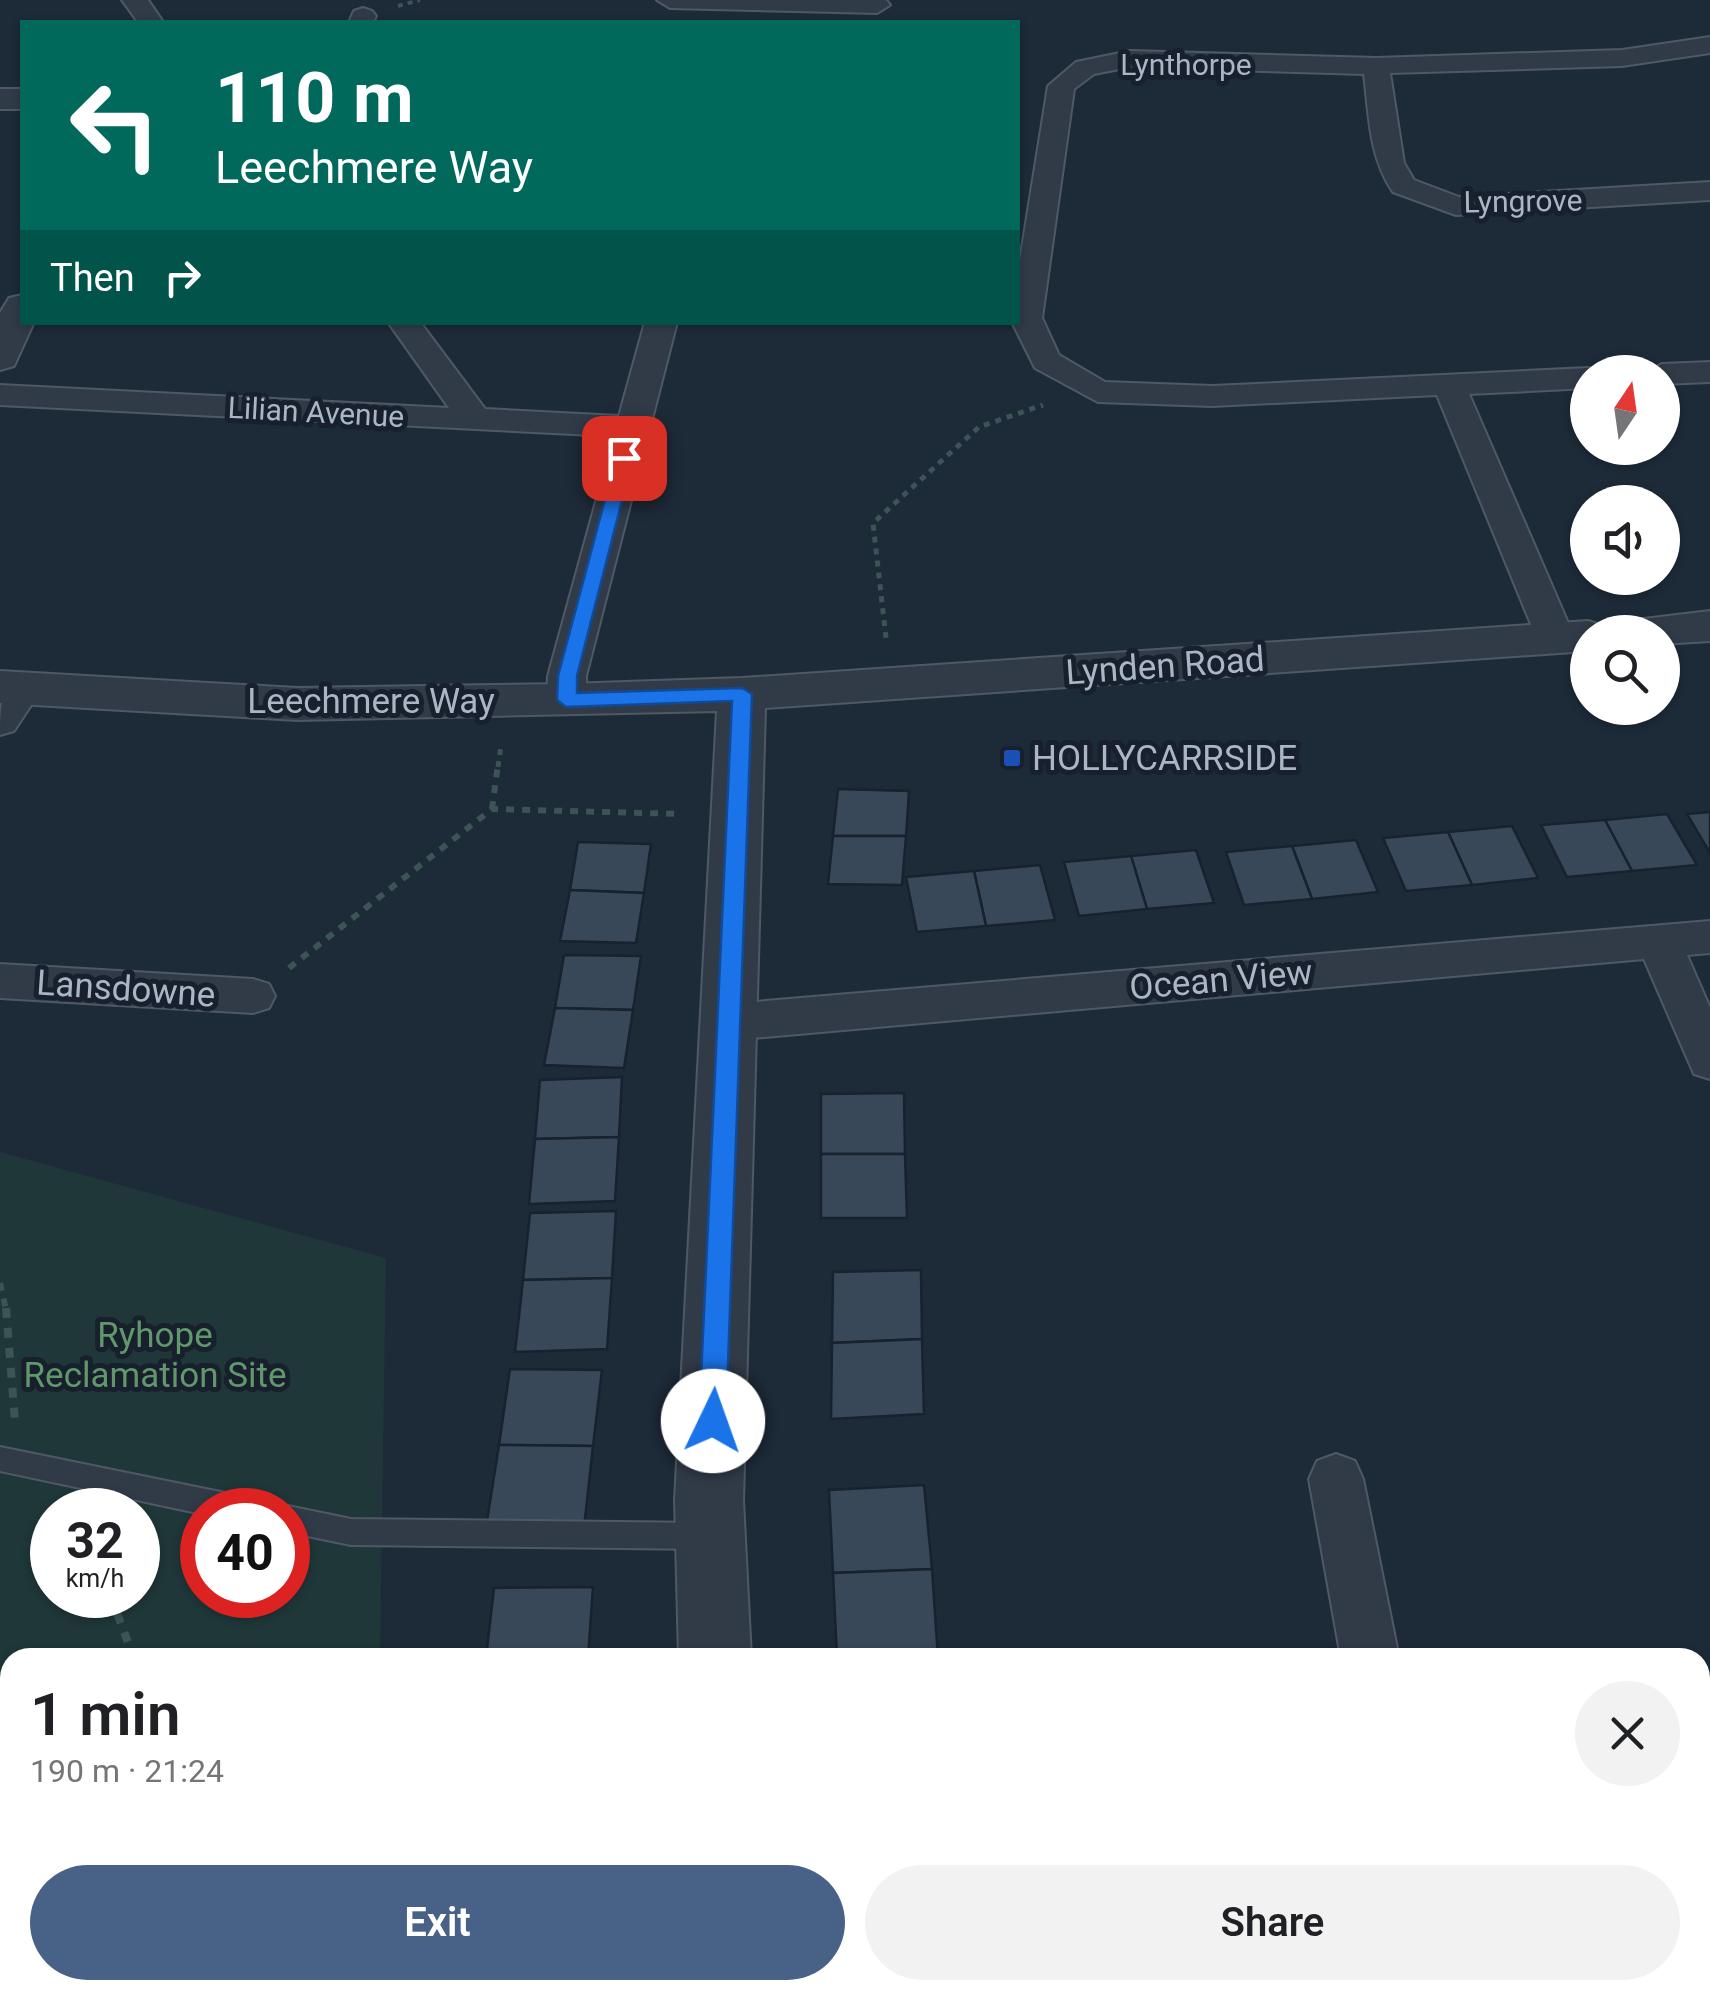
<!DOCTYPE html>
<html lang="en">
<head>
<meta charset="utf-8">
<style>
  :root { --surface:#fff; --page:#f2f2f2; --text:#202124; --muted:#757577; --accent:#476187 }
  body { margin:0; font-family:Roboto,sans-serif; background:var(--page); color:var(--text); height:100vh; display:flex; flex-direction:column; font-size:38px; white-space:nowrap }
  * { box-sizing:border-box; margin:0 }
  p { font-size:32px; color:var(--muted) }
  .icon { flex:none; width:55px; height:55px; fill:none; stroke:currentColor; stroke-width:2; stroke-linecap:round; stroke-linejoin:round }
  .map { position:relative; flex:1; overflow:hidden }
  .side { position:absolute; left:0px; top:1648px; width:1710px; height:352px; display:flex; flex-direction:column; background:var(--surface); border-radius:30px 30px 0 0; box-shadow:0 2px 8px #0004 }
  .side>* { flex:none }
  .top-card { position:absolute; left:20px; top:20px; width:1000px; height:305px; border-radius:0px; box-shadow:0 2px 8px #0004; background:#00695c; color:#fff; overflow:hidden }
  .needle { width:65px; rotate:13deg }
  .controls { position:absolute; left:1570px; top:355px; display:grid; gap:20px }
  .controls a { display:grid; place-items:center; width:110px; height:110px; border-radius:50%; background:var(--surface); box-shadow:0 2px 8px #0004; font-size:50px }
  .speed { position:absolute; left:30px; top:1488px; display:flex; gap:20px; font-size:50px; font-weight:700; text-align:center }
  .speed>* { display:grid; place-content:center; width:130px; height:130px; border-radius:50%; background:var(--surface); box-shadow:0 2px 8px #0004; line-height:1 }
  .speed small { font-size:25px; font-weight:400 }
  .speed .limit { border:15px solid #d22; background:#fff; color:#111 }
  .pin { position:absolute; display:grid; place-items:center; width:85px; height:85px; color:#fff; margin:-42px; border-radius:20px; box-shadow:0 5px 15px #0006 }
  .me { position:absolute; width:110px; margin:-55px; rotate:3deg; stroke-linejoin:round; filter:drop-shadow(0 0 8px #0008) }
  .turn { display:flex; align-items:center; gap:35px; height:210px; padding:0 30px; font-size:45px }
  .turn .icon { width:130px; height:130px; stroke-width:2.5 }
  .turn b { display:block; font-size:70px; line-height:85px }
  .then { display:flex; align-items:center; height:95px; padding:0 30px; background:#0003; gap:20px; font-size:38px }
  .round { display:grid; place-items:center; flex:none; width:105px; height:105px; border-radius:52px; background:var(--page) }
  .headline { display:flex; align-items:center; justify-content:space-between; height:170px; padding:0 30px }
  h1 { font-size:60px; font-weight:600; line-height:75px }
  .primary-button { display:flex; gap:20px; margin-top:auto; padding:20px 30px }
  .primary-button a { flex:1; height:115px; border-radius:60px; background:var(--accent); color:#fff; font-size:40px; font-weight:600; line-height:115px; text-align:center }
  .primary-button a+a { background:var(--page); color:var(--text) }
  .map>svg:first-child { display:block }
  .green { fill:#1f3739; fill-rule:evenodd }
  .building { fill:#394859; stroke:#18222e; stroke-width:2.5 }
  .lines { fill:none; stroke-linecap:round; stroke-linejoin:round }
  .service-casing { stroke:#4e5966; stroke-width:4 }
  .minor-casing { stroke:#4e5966; stroke-width:4 }
  .tertiary-casing { stroke:#4e5966; stroke-width:4 }
  .path-far3 { stroke:#3c5456; stroke-width:4; stroke-dasharray:5 5; stroke-linecap:butt }
  .path-far2 { stroke:#3c5456; stroke-width:5; stroke-dasharray:6 6; stroke-linecap:butt }
  .path-far1 { stroke:#3c5456; stroke-width:6; stroke-dasharray:8 8; stroke-linecap:butt }
  .path { stroke:#3c5456; stroke-width:8; stroke-dasharray:10 10; stroke-linecap:butt }
  .service { fill:#313b48; fill-rule:evenodd }
  .minor { fill:#313b48; fill-rule:evenodd }
  .tertiary { fill:#313b48; fill-rule:evenodd }
  .route { fill:#1a73e8; stroke:#114b97; stroke-width:2.5 }
  .transit-dot { fill:#1a4fb4; stroke:#17202c; stroke-width:4 }
  .labels { text-anchor:middle; dominant-baseline:central; stroke-width:10; stroke-linejoin:round; paint-order:stroke }
  .far-street-label { font-size:30px; fill:#aab6c6; stroke:#17202c }
  .street-label { font-size:35px; fill:#aab6c6; stroke:#17202c }
  .poi-label { font-size:35px; fill:#aab6c6; stroke:#17202c; text-anchor:start }
  .park-label { font-size:35px; fill:#60976b; stroke:#17202c }
</style>
</head>
<body>
<div class="map">
<svg width="1710" height="1998" viewBox="0 0 1710 1998">
  <rect width="100%" height="100%" fill="#1d2a38"/>
  <path class="green" d="M 0,1152 L 386,1258 L 380,1657 L 10,1658 L 10,1990 L 376,1990 L 376,1998 L 0,1998 ZM 52,1510 L 138,1510 L 138,1595 L 52,1595 ZM 202,1510 L 288,1510 L 288,1595 L 202,1595 Z"/>
  <g class="building">
    <polygon points="838,789 909,791 906,836 833,836"/>
    <polygon points="1710,812 1710,853 1687,814"/>
    <polygon points="1667,814 1697,865 1632,871 1605,820"/>
    <polygon points="1605,820 1632,871 1567,877 1541,825"/>
    <polygon points="1512,826 1538,878 1472,885 1448,832"/>
    <polygon points="1448,832 1472,885 1406,891 1383,838"/>
    <polygon points="833,836 906,836 902,885 828,884"/>
    <polygon points="1356,840 1378,892 1312,899 1292,846"/>
    <polygon points="578,842 651,844 644,893 570,890"/>
    <polygon points="1292,846 1312,899 1244,905 1226,852"/>
    <polygon points="1196,850 1214,903 1147,909 1131,856"/>
    <polygon points="1131,856 1147,909 1079,916 1064,862"/>
    <polygon points="1040,865 1055,920 986,926 974,871"/>
    <polygon points="974,871 986,926 917,932 906,877"/>
    <polygon points="570,890 644,893 636,943 560,941"/>
    <polygon points="564,955 641,956 633,1010 555,1008"/>
    <polygon points="555,1008 633,1010 624,1068 544,1065"/>
    <polygon points="622,1077 619,1137 535,1139 540,1080"/>
    <polygon points="904,1093 905,1154 821,1154 821,1094"/>
    <polygon points="619,1137 615,1201 529,1204 535,1139"/>
    <polygon points="821,1154 905,1154 907,1218 821,1218"/>
    <polygon points="616,1211 612,1278 523,1280 530,1213"/>
    <polygon points="921,1270 922,1339 832,1343 833,1272"/>
    <polygon points="612,1278 607,1349 515,1352 523,1280"/>
    <polygon points="922,1339 924,1414 831,1419 832,1343"/>
    <polygon points="510,1369 602,1370 593,1446 499,1445"/>
    <polygon points="499,1445 593,1446 584,1528 486,1527"/>
    <polygon points="924,1485 932,1569 833,1573 829,1490"/>
    <polygon points="932,1569 938,1658 837,1658 833,1573"/>
    <polygon points="593,1587 588,1658 486,1658 494,1588"/>
    <polygon points="463,1990 576,1990 576,1998 462,1998"/>
  </g>
  <g class="lines">
    <g class="service-casing">
      <g id="service">
        <polygon points="0,1447 245,1497 255,1501 259,1510 202,1510 202,1514 0,1471"/>
        <polygon points="288,1506 351,1519 707,1523 717,1527 721,1536 717,1545 707,1549 351,1545 288,1532 288,1510 278,1510"/>
      </g>
    </g>
    <g class="minor-casing">
      <g id="minor">
        <polygon points="122,0 148,0 163,22 138,22"/>
        <polygon points="657,0 886,0 890,5 877,13 670,8"/>
        <polygon points="363,8 372,11 376,16 373,22 349,22 354,11"/>
        <path d="M 1710,37 L 1710,53 L 1622,66 L 1390,73 L 1404,163 L 1414,180 L 1459,197 L 1710,182 L 1710,200 L 1456,215 L 1393,192 C 1369,157 1369,115 1364,74 L 1130,67 L 1094,74 L 1074,89 L 1042,318 L 1059,355 L 1105,382 L 1212,386 L 1588,368 L 1600,371 L 1588,372 L 1588,388 L 1469,394 L 1575,639 L 1569,648 L 1556,651 L 1543,648 L 1537,639 L 1437,395 L 1212,406 L 1098,402 L 1035,368 L 1012,322 L 1018,322 L 1018,273 L 1048,86 L 1076,62 L 1130,51 L 1376,58 L 1622,50 Z"/>
        <polygon points="388,322 420,322 485,409 619,416 645,322 677,322 586,676 587,700 581,709 567,713 553,709 547,700 548,676 614,436 0,405 0,385 449,408"/>
        <polygon points="1710,362 1710,382 1662,384 1662,372 1647,372 1662,364"/>
        <path d="M 22,677 L 36,681 L 41,690 L 14,731 L 0,735 C 0,710 0,685 22,677 Z"/>
        <polygon points="1710,921 1710,953 1687,955 1710,1008 1710,1079 1694,1074 1644,959 731,1040 715,1034 708,1022 715,1010 731,1004"/>
        <polygon points="0,964 253,979 269,984 275,996 269,1008 253,1013 0,998"/>
        <polygon points="1336,1454 1355,1461 1363,1479 1399,1658 1341,1658 1309,1479 1317,1461"/>
        <polygon points="1401,1990 1465,1990 1467,1998 1403,1998"/>
      </g>
    </g>
    <g class="tertiary-casing">
      <g id="tertiary">
        <rect x="0" y="89" width="22" height="20"/>
        <polygon points="22,295 22,322 34,322 14,366 0,370 0,313 9,298"/>
        <polygon points="1710,611 1710,641 1662,644 1662,632 1611,632 1618,622"/>
        <polygon points="1588,621 1604,626 1609,632 1588,632 1588,651 765,708 743,1500 751,1658 679,1658 675,1500 717,711 297,720 0,703 0,671 297,688 567,684 742,678"/>
        <rect x="688" y="1990" width="80" height="8"/>
      </g>
    </g>
    <polyline class="path-far3" points="398,6 420,0"/>
    <g class="path-far2">
      <polyline points="886,638 873,523 979,427 1043,405"/>
      <polyline points="498,767 501,746"/>
    </g>
    <g class="path-far1">
      <polyline points="492,809 498,764"/>
      <polyline points="289,968 492,809 682,814"/>
      <polyline points="0,1283 6,1310"/>
    </g>
    <g class="path">
      <polyline points="6,1308 15,1421"/>
      <polyline points="110,1595 134,1658"/>
      <polyline points="102,1990 102,1998"/>
    </g>
    <use href="#service" class="service"/>
    <use href="#minor" class="minor"/>
    <use href="#tertiary" class="tertiary"/>
  </g>
  <polygon class="route" points="624,453 633,458 577,676 577,693 742,688 752,694 726,1421 722,1429 713,1433 703,1429 699,1421 732,701 566,707 557,700 558,676 616,458"/>
  <rect class="transit-dot" x="1002" y="748" width="20" height="20" rx="5"/>
  <g class="labels">
    <g class="far-street-label">
      <text x="1186" y="64">Lynthorpe</text>
      <text transform="translate(1523 201) rotate(-1)">Lyngrove</text>
      <text transform="translate(316 412) rotate(3)">Lilian Avenue</text>
    </g>
    <g class="street-label">
      <text transform="translate(1165 666) rotate(-4)">Lynden Road</text>
      <text x="371" y="701">Leechmere Way</text>
      <text transform="translate(1221 980) rotate(-5)">Ocean View</text>
      <text transform="translate(126 989) rotate(4)">Lansdowne</text>
    </g>
    <g class="poi-label">
      <text x="1032" y="758">HOLLYCARRSIDE</text>
    </g>
    <g class="park-label">
      <text x="155" y="1335">Ryhope<tspan x="155" dy="40">Reclamation Site</tspan></text>
    </g>
  </g>
</svg>
<div class="controls">
<a><svg class="needle" viewBox="-14 -14 28 28"><path d="M0-13l5 13h-10z" fill="#e53935"/><path d="M0 13l5-13h-10z" fill="#757577"/></svg></a>
<a><svg class="icon" aria-label="sound" viewBox="0 0 24 24"><path d="M4 9h4l5-4v14l-5-4H4zM17 9q2 3 0 6"/></svg></a>
<a><svg class="icon" aria-label="search" viewBox="0 0 24 24"><circle cx="10" cy="10" r="6"/><path d="M15 15l6 6"/></svg></a>
</div>
<div class="speed"><div>32<small>km/h</small></div><div class="limit">40</div></div>
<div class="pin" style="left:624px;top:458px;background:#d93025"><svg class="icon" aria-label="arrive" viewBox="0 0 24 24"><path d="M6 21V4h12l-3 4 3 4H6"/></svg></div>
<svg class="me" style="left:713px;top:1421px" viewBox="-20 -20 40 40"><circle r="19" fill="#fff"/><path d="M0-13L10 11 0 6-10 11z" fill="#1a73e8"/></svg>
<div class="top-card">
<div class="turn"><svg class="icon" aria-label="left" viewBox="0 0 24 24"><path d="M17 20v-9H6M10 6l-5 5 5 5"/></svg><div><b>110 m</b>Leechmere Way</div></div>
<div class="then">Then<svg class="icon" aria-label="right" viewBox="0 0 24 24"><path d="M7 20v-9h11M14 6l5 5-5 5"/></svg></div>
</div>
<section class="side">
<div class="headline"><div><h1>1 min</h1><p>190 m · 21:24</p></div><a class="round"><svg class="icon" aria-label="close" viewBox="0 0 24 24"><path d="M6 6l12 12M18 6L6 18"/></svg></a></div>
<div class="primary-button"><a>Exit</a><a>Share</a></div>
</section>
</div>
</body>
</html>
